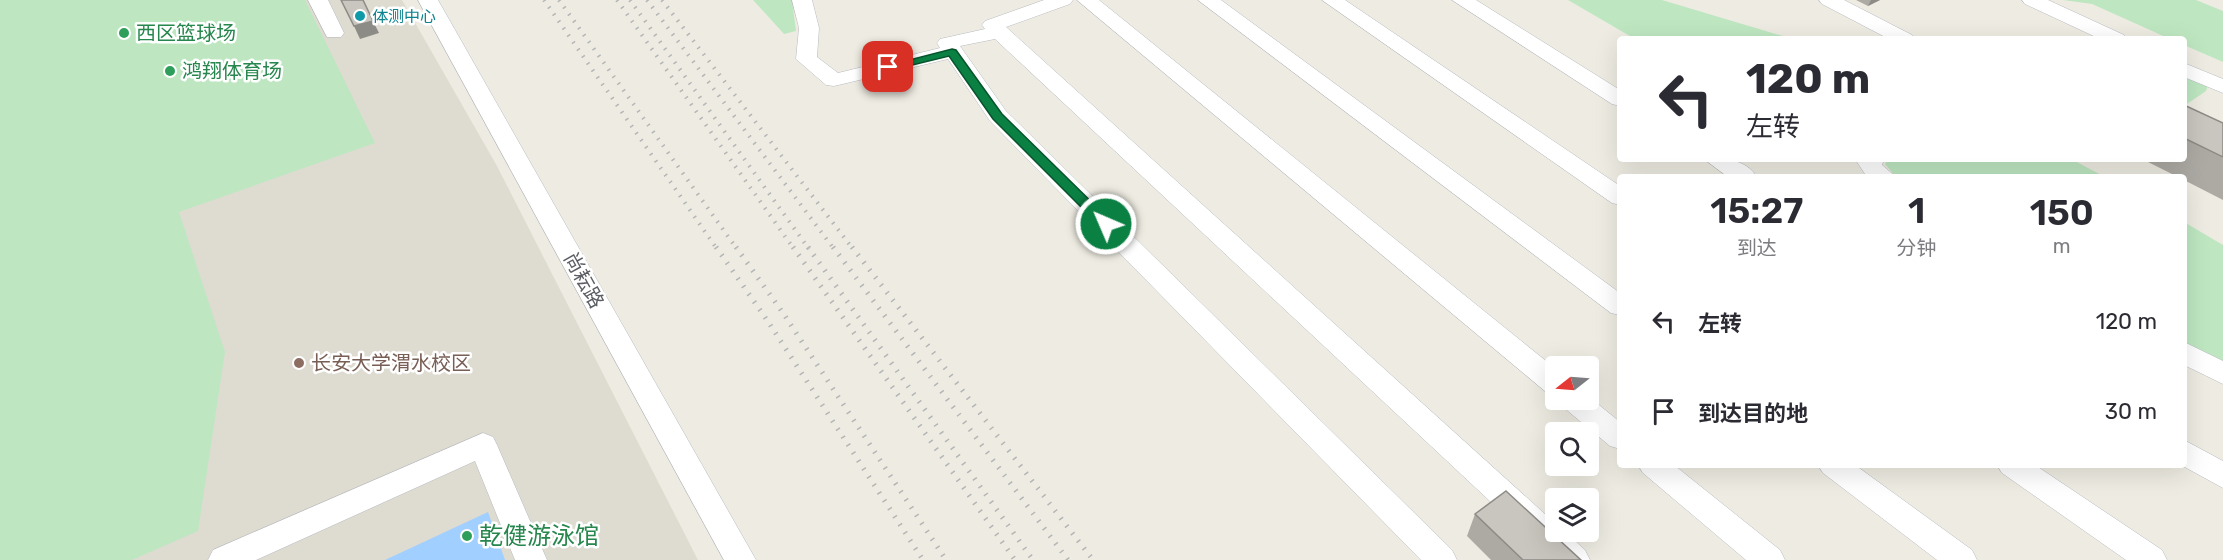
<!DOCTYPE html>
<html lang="zh">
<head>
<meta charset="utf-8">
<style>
  :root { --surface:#fff; --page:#f7f7f7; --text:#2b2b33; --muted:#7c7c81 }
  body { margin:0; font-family:Rubik,"Noto Sans SC",sans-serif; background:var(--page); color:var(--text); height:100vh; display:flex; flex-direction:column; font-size:22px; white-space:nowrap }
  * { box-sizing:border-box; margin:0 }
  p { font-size:20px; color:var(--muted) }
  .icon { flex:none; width:33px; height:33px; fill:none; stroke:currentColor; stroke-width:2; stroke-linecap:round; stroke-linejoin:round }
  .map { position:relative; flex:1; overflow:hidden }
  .side { position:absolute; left:1617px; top:174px; width:570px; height:294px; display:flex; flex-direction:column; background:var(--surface); border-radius:6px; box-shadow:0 6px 24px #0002 }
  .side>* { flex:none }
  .hud { position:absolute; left:1617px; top:36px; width:570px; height:126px; border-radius:6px; box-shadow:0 6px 24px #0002; background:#fff; color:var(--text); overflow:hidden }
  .needle { width:39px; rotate:253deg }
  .tools { position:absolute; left:1545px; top:356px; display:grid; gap:12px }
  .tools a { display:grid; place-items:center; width:54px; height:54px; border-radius:6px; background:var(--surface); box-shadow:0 6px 24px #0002; font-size:30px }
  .pin { position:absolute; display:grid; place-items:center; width:51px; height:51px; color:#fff; margin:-26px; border-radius:12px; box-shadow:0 3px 9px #0006 }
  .me { position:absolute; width:66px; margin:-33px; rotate:315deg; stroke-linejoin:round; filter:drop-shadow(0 0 4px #0008) }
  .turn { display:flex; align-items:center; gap:21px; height:126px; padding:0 30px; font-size:27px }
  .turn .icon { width:78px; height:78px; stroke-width:2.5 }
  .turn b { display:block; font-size:42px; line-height:51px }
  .eta { display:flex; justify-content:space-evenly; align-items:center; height:102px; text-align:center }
  .eta b { font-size:36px; font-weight:600; line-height:42px }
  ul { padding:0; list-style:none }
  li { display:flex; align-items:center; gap:18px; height:90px; padding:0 30px }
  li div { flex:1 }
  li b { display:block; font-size:22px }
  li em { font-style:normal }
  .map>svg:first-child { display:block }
  .education { fill:#dedbd1 }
  .green { fill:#bee7c1 }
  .water { fill:#a1cfff }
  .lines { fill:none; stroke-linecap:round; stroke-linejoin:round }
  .minor-casing { stroke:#b8babf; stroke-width:1 }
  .minor { fill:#fff; fill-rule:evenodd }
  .rail-far1 { stroke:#b4b5b5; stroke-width:4; stroke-dasharray:1.5 7; stroke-linecap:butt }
  .rail { stroke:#b4b5b5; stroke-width:5; stroke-dasharray:1.5 8; stroke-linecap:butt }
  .wall { fill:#adaaa4 }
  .shaded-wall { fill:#8d8b86 }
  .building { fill:#c9c6bf; stroke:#8d8b86; stroke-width:1.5 }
  .route { fill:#0b8043; stroke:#07532c; stroke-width:1.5 }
  .culture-dot { fill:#0f9aa8; stroke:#fff; stroke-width:2 }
  .leisure-dot { fill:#2e9e5b; stroke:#fff; stroke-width:2 }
  .education-dot { fill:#8d6e63; stroke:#fff; stroke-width:2 }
  .labels { text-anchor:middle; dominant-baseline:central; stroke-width:5; stroke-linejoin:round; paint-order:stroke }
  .far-culture-label { font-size:16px; fill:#0d838f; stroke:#fff; text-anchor:start }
  .leisure-label { font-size:20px; fill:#27864d; stroke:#fff; text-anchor:start }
  .street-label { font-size:20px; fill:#5b5e64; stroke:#fff }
  .education-label { font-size:20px; fill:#785e54; stroke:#fff; text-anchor:start }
  .near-leisure-label { font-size:24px; fill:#27864d; stroke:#fff; text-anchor:start }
</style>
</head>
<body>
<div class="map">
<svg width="2223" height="560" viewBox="0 0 2223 560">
  <rect width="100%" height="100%" fill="#eeece2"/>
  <polygon class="education" points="0,0 402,0 497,166 698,560 0,560"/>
  <g class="green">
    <polygon points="0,0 305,0 375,143 179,212 225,352 198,531 132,560 0,560"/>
    <polygon points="753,0 792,0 796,31 784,34"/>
    <polygon points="1568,0 1662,0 1793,39 1635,39"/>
    <polygon points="2063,0 2196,0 2223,11 2223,62 2184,45 2184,39 2170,39 2092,4"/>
    <polygon points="2184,73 2208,85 2206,91 2184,106"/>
    <polygon points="1889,159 2071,159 2105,177 1896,177 1885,164"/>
    <polygon points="2184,222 2223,245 2223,366 2184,343"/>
  </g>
  <polygon class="water" points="488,512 505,560 385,560"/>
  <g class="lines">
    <g class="minor-casing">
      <g id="minor">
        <polygon points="308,0 328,0 344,33 341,37 327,37"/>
        <polygon points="418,0 438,0 756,560 724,560"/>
        <polygon points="792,0 812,0 819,28 817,57 838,73 940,48 937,43 940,39 985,29 982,25 985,21 1044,0 1073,0 1070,4 1006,27 1556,524 1556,531 1564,531 1585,550 1590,560 1553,560 995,39 960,46 1006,111 1452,550 1457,560 1421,560 990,121 948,59 834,86 826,85 796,59 799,28"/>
        <polygon points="1077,0 1099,0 1556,369 1556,395 1546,392"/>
        <polygon points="1198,0 1221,0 1620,293 1620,315 1611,313"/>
        <polygon points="1322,0 1345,0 1620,186 1620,205 1612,203"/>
        <polygon points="1452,0 1476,0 1620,90 1620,106 1612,104"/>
        <polygon points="1819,0 1844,0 1912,35 1915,39 1889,39 1822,4"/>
        <polygon points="2022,0 2048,0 2124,35 2127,39 2100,39 2025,4"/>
        <polygon points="2184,63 2223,79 2223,93 2184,77"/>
        <path d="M 1704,159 C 1724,159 1745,158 1757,177 L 1728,177 Z"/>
        <polygon points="1859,159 1884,159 1882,165 1896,177 1867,177 1857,162"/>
        <polygon points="2184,342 2223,361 2223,384 2184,365"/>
        <polygon points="1588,396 1620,422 1620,449 1610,446 1563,407 1559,399 1588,399"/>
        <polygon points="483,433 493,437 497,445 547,560 515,560 475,461 256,560 208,560 213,550"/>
        <polygon points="2184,440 2223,461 2223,488 2181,465 2184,465"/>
        <polygon points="1638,465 1674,465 1780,550 1785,560 1746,560 1643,473"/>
        <polygon points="1818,465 1855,465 1972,550 1977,560 1937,560 1823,473"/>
        <polygon points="1997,465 2035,465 2162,550 2167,560 2126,560 2002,473"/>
      </g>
    </g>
    <use href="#minor" class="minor"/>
    <g class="rail-far1">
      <polyline points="544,0 717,249"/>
      <polyline points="559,0 737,249"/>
      <polyline points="617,0 794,249"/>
      <polyline points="630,0 809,249"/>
      <polyline points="647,0 834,249"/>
      <polyline points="662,0 853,249"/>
    </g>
    <g class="rail">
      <polyline points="716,247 767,320 923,560"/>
      <polyline points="736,247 783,313 946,560"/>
      <polyline points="793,247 1015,560"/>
      <polyline points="808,247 1033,560"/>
      <polyline points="833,247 1068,560"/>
      <polyline points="852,247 1093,560"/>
    </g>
  </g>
  <g class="wall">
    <polygon points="1856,0 1880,0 1868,6"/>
    <polygon points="2184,105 2223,123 2223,200 2184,180 2184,177 2178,177 2142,159 2184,159"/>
    <polygon points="1475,514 1581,560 1491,560 1467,536"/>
  </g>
  <g class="shaded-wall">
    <polygon points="1871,0 1880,0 1868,6"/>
    <polygon points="373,21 379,33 360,39 354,26"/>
  </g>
  <g class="building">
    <polygon points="341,0 363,0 373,21 354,26"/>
    <polygon points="2184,105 2223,123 2223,157 2184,138"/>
    <polygon points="1506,491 1581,560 1523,560 1475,514"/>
  </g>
  <polygon class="route" points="952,49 956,50 1002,114 1111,221 1111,227 1101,227 993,119 949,56 888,71 882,67"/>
  <circle class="culture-dot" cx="360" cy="16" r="6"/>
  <g class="leisure-dot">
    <circle cx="124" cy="33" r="6"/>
    <circle cx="170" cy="71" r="6"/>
    <circle cx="467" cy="536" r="6"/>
  </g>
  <circle class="education-dot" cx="299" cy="363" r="6"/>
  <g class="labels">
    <g class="far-culture-label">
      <text x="372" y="16">体测中心</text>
    </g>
    <g class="leisure-label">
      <text x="136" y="33">西区篮球场</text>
      <text x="182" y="71">鸿翔体育场</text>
    </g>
    <g class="street-label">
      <text transform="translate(584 280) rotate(61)">尚耘路</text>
    </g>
    <g class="education-label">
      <text x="311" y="363">长安大学渭水校区</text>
    </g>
    <g class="near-leisure-label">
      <text x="479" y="536">乾健游泳馆</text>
    </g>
  </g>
</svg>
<div class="tools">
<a><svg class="needle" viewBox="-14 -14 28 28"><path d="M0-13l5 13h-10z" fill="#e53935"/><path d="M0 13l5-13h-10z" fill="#7c7c81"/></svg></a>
<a><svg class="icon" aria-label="search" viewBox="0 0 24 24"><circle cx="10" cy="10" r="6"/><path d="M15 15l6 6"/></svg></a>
<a><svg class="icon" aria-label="layers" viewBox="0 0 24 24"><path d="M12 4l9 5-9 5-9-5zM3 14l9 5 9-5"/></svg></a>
</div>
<div class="pin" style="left:888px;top:67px;background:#d93025"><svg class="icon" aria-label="arrive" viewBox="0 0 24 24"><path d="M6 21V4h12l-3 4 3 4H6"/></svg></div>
<svg class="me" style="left:1106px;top:224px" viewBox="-20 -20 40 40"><circle r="17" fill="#0b8043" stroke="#fff" stroke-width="3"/><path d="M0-11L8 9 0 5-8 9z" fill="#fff"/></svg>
<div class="hud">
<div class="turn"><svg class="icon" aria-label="left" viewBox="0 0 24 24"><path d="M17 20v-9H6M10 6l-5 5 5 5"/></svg><div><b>120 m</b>左转</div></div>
</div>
<section class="side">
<div class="eta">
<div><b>15:27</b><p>到达</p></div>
<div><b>1</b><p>分钟</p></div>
<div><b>150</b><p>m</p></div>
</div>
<ul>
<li><svg class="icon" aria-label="left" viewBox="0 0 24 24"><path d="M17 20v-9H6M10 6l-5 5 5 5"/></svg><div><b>左转</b></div><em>120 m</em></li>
<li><svg class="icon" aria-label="arrive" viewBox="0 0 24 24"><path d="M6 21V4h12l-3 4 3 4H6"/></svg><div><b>到达目的地</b></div><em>30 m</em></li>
</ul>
</section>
</div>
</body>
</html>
